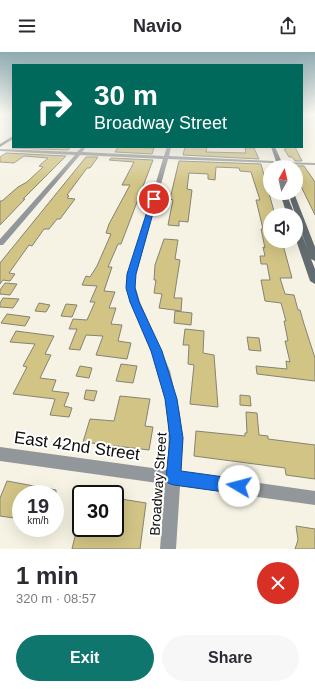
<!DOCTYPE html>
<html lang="en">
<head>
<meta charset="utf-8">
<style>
  :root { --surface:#fff; --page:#f7f7f7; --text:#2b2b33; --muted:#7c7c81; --accent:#0f766e }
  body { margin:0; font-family:Helvetica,sans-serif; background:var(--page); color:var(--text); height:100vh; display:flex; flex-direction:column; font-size:15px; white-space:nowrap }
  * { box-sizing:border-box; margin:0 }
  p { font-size:13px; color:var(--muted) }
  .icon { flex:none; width:22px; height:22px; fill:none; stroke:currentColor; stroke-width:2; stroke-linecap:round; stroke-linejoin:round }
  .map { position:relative; height:497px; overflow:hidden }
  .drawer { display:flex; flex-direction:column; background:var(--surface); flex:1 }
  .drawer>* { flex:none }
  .guide { position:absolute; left:12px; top:12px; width:291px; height:84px; border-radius:0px; box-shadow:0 4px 16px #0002; background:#00695c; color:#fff; overflow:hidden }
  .needle { width:26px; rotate:8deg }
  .fabs { position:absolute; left:263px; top:108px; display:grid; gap:8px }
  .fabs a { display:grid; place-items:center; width:40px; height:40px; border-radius:50%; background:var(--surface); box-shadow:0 4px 16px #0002; font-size:20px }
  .speed { position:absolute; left:12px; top:433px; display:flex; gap:8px; font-size:20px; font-weight:700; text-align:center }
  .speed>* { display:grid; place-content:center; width:52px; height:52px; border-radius:50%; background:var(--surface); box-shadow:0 4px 16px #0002; line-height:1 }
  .speed small { font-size:10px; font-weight:400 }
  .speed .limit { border:2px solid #111; border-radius:6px; background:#fff; color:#111 }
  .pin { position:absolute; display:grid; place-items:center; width:34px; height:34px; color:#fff; margin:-17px; border:2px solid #fff; border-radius:50%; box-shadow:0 1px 4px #0007 }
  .me { position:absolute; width:44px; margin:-22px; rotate:278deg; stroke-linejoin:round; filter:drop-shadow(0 0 3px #0008) }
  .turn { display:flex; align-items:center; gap:14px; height:84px; padding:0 16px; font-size:18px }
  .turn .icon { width:52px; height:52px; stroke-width:2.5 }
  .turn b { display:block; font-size:28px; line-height:34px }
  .round { display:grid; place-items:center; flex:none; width:42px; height:42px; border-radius:21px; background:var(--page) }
  .summary { display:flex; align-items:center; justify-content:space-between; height:68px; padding:0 16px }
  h1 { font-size:24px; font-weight:600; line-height:30px }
  .button { display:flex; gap:8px; margin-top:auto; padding:8px 16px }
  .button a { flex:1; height:46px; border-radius:24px; background:var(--accent); color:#fff; font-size:16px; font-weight:600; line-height:46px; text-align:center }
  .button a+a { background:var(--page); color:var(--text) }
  header { display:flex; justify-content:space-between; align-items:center; height:52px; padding:0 16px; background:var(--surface); font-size:18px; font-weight:600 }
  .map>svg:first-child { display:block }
  .building { fill:#d1c485; stroke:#858375 }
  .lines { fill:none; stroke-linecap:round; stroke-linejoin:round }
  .minor { fill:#91979a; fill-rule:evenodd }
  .secondary { fill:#636c70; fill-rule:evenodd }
  .route { fill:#1a73e8; stroke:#114b97 }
  .labels { text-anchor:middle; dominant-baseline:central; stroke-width:4; stroke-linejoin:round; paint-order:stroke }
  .street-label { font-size:14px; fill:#0c0b07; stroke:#fff }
  .near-street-label { font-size:17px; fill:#0c0b07; stroke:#fff }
</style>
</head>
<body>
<header><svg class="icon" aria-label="menu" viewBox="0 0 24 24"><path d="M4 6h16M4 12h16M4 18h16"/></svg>Navio<svg class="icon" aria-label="share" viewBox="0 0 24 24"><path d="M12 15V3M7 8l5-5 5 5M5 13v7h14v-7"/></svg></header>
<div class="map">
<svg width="315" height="497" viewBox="0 0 315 497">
  <rect width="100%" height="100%" fill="#f6f3e4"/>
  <g class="building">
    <polygon points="14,95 57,95 70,96 68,98 12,96"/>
    <polygon points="118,95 123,95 154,96 152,102 115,100"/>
    <polygon points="185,95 207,95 206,100 246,101 245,96 254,96 259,107 183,103"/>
    <polygon points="286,95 295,95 302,109 295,109 292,105 289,105 284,97 286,97"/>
    <polygon points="6,101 66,104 23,147 25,147 0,173 0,149 2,149 18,135 27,130 43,115 39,114 48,106 24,104 14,111 0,110 0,105"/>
    <polygon points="86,105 98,105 90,116 87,116 67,143 69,144 67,146 75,147 60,167 57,167 49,177 44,177 32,194 29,193 9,221 15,222 10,229 3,228 0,232 0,211"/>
    <polygon points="111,106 153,108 121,192 118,192 108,215 112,215 104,239 115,240 109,256 116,256 111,272 122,273 118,289 131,291 127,307 96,303 103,284 86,283 80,298 69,297 77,277 69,277 73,267 87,268 95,250 90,250 97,234 82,233 86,224 90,225 97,214 111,182 106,181 109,172 130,133 122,133 134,110 109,108"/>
    <polygon points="179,109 261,112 275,163 270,163 270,189 282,189 292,226 280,226 285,242 294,243 298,258 300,258 304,272 315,306 315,329 257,322 256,314 287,317 286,309 290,310 285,289 288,289 284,269 286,269 281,251 265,249 261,228 270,228 267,212 261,212 260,204 265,204 263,195 265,196 261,177 263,177 256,148 260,148 251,120 240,119 239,116 216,115 215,128 208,127 208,122 189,121 187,137 192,138 188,170 179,169 179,174 168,173 173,148 170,147"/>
    <polygon points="296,114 304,114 315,130 315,163 296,124 299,124"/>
    <polygon points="164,187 178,188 175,207 180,208 174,246 182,246 181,259 159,256 162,242 154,241 156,228 154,228 155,213"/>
    <polygon points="5,231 17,232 10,243 0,242 0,238"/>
    <polygon points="3,246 19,247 13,256 0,255 0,251"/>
    <polygon points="39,251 50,253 46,260 35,259"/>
    <polygon points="66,252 77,253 72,265 61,264"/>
    <polygon points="175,259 192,261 191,273 174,271"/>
    <polygon points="7,262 30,265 25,274 1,271"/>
    <polygon points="185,277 204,279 203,301 214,303 218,355 190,352 194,313 188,312 189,293 183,293"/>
    <polygon points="16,279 54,284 45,302 51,303 40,326 56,328 52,339 69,341 64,354 72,356 69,365 50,363 55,347 13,342 27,315 23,314 35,292 10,290"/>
    <polygon points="247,285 259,286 261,299 249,298"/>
    <polygon points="121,312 137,314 133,331 116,329"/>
    <polygon points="80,314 92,316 89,326 76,324"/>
    <polygon points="86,338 97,339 94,349 84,347"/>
    <polygon points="240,343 250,344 251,354 240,353"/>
    <polygon points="120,344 150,347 145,374 153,375 149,398 83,390 90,367 114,369"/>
    <polygon points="246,360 257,361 259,383 268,384 268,387 315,393 315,427 286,423 285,416 194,404 196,379 245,384 245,381 247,381"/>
    <polygon points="7,429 56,438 56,442 21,442 21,467 0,464 0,446"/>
    <polygon points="115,446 146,451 140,497 72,497 77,476 115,476"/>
    <polygon points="296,474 315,477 315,497 295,497 298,488"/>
  </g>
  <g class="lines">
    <g class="minor">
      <path d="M 82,95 L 86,95 L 82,100 L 164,104 L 167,95 L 171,95 L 169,104 L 273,109 L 275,110 L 273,111 L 168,107 L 134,230 L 140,250 L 170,319 L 180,363 L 183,386 L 181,420 L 315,439 L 315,453 L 180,434 L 176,497 L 160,497 L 165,432 L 0,409 L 0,395 L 167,418 C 170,383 169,353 158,319 C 149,288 133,261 126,230 L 163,107 L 80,103 L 3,193 L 0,193 L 0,187 L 75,103 L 0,99 L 0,97 L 77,100 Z"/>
      <polygon points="279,110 315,111 315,113 277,112 277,111"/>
    </g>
    <g class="secondary">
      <polygon points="13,84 13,87 0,95 0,92"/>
      <polygon points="271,95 275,95 284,115 278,115"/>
      <polygon points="280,141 286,141 295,163 287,163"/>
      <polygon points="288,141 294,141 315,195 315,209 311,207 315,217 315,232 310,229 296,188 296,175 300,177 308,199"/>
    </g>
  </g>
  <linearGradient id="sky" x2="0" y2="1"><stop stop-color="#8fabb1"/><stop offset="0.47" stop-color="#fbfaf3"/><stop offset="1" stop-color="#fbfaf3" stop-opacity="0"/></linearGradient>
  <rect width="315" height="132" fill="url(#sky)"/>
  <polygon class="route" points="154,146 157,147 136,222 135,236 139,250 162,299 177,347 183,386 181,419 239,427 244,429 246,434 244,440 239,442 174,433 168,431 166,426 170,386 165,347 151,299 130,250 126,236 127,222 151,147"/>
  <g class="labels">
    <g class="street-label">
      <text transform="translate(158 432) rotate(-86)">Broadway Street</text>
    </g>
    <g class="near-street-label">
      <text transform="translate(77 394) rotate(8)">East 42nd Street</text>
    </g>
  </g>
</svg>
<div class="fabs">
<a><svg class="needle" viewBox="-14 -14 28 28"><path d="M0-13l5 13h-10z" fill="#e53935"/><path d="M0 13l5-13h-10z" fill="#7c7c81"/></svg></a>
<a><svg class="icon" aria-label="sound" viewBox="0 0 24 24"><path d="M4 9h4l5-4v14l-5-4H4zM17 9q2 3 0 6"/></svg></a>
</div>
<div class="speed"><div>19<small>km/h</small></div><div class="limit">30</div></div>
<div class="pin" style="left:154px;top:147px;background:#d93025"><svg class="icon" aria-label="arrive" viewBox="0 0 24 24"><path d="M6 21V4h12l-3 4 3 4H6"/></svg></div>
<svg class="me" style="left:239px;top:434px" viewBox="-20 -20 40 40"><circle r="19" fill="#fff"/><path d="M0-13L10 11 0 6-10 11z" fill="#1a73e8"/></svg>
<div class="guide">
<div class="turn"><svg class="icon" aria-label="right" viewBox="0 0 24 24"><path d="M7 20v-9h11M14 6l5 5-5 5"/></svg><div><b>30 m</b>Broadway Street</div></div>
</div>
</div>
<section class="drawer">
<div class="summary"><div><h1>1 min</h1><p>320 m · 08:57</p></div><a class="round" style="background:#d93025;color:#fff"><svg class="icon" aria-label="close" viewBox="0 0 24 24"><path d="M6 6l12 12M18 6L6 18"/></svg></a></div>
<div class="button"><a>Exit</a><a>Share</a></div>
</section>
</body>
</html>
